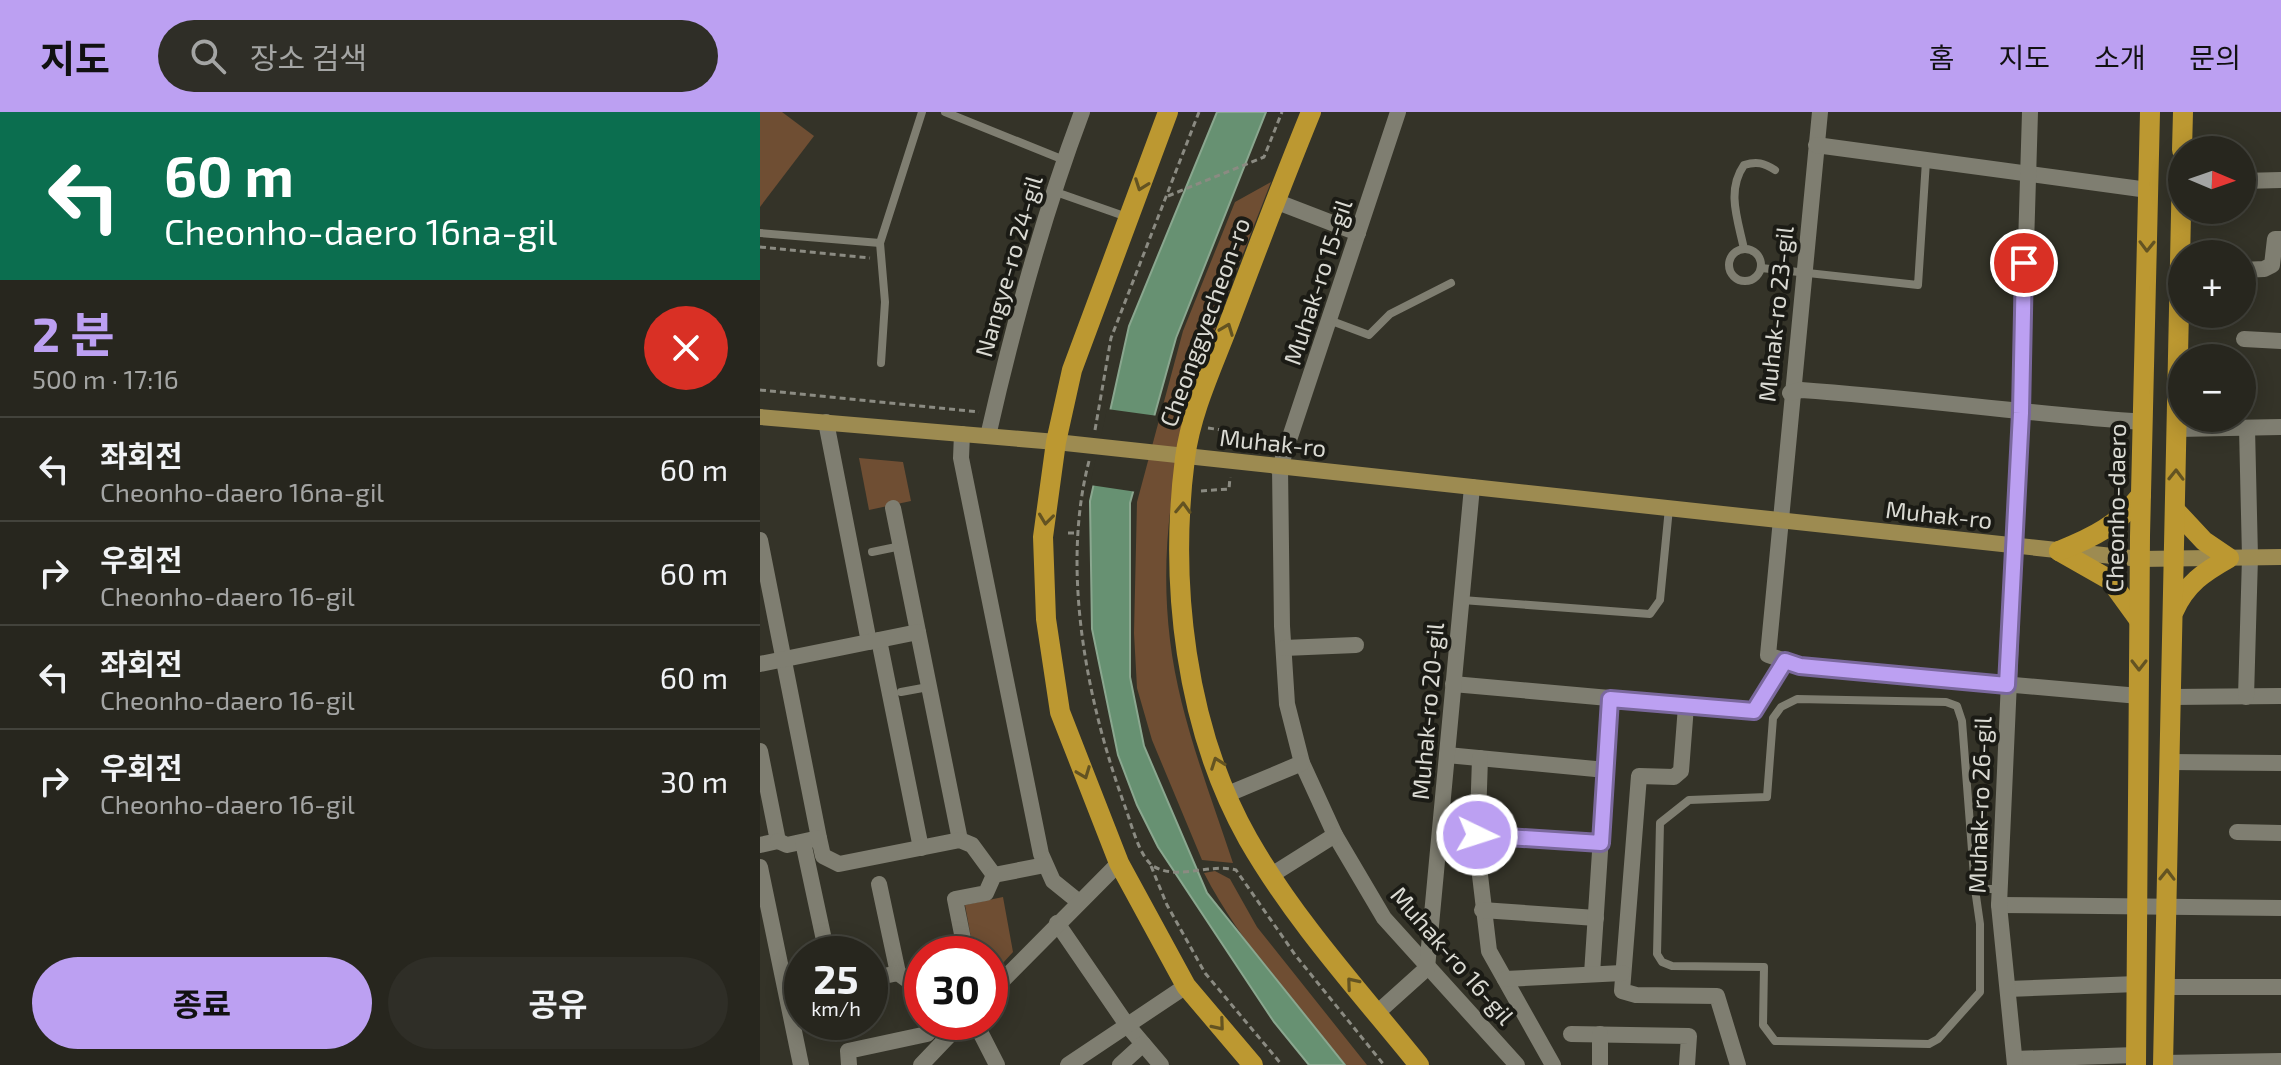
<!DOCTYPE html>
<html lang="ko">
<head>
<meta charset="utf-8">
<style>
  :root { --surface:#27261e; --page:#2f2e27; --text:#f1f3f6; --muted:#a4a5a4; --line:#43433c; --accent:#bca0f2 }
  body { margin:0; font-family:"Exo 2","Noto Sans KR",sans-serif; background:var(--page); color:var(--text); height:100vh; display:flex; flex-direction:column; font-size:30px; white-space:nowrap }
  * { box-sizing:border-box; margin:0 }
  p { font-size:26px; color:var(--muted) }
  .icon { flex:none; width:44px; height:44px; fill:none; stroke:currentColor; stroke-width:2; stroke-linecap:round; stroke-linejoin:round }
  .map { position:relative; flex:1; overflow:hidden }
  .drawer { display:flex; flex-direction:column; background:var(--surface); width:760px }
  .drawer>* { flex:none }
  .top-card { background:#0b6e4f; color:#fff; overflow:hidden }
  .needle { width:52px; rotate:92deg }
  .tools { position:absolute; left:1408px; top:24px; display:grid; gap:16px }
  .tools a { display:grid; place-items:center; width:88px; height:88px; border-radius:50%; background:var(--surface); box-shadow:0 4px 20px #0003,0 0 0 2px var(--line); font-size:40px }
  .speed { position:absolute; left:24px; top:824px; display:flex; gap:16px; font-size:40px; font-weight:700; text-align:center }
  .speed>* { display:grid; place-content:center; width:104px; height:104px; border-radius:50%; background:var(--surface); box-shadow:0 4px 20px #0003,0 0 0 2px var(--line); line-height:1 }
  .speed small { font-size:20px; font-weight:400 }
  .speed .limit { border:12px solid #d22; background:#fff; color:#111 }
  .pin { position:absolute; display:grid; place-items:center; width:68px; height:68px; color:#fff; margin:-34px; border:4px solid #fff; border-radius:50%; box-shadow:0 2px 8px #0007 }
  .me { position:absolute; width:88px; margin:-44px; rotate:94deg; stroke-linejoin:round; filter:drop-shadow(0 0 6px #0008) }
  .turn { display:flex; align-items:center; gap:28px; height:168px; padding:0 32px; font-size:36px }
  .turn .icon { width:104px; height:104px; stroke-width:2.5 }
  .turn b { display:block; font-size:56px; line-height:68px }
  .round { display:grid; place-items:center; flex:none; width:84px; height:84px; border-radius:42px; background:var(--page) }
  .summary { display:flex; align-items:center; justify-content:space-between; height:136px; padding:0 32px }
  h1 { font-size:48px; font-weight:700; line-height:60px; color:var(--accent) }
  .primary-button { display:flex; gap:16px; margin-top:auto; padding:16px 32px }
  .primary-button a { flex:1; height:92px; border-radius:48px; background:var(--accent); color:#111; font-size:32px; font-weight:700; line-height:92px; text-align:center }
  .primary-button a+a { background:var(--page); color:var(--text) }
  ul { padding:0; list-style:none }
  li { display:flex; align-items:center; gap:24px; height:104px; padding:0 32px; border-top:2px solid var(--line) }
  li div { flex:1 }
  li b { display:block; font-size:30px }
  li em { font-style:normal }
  header { display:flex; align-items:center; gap:48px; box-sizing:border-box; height:112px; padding:0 40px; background:var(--accent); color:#111 }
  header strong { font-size:38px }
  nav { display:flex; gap:44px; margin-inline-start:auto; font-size:28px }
  .search { width:560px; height:72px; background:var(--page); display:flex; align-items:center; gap:20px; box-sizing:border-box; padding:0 28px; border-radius:44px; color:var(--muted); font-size:30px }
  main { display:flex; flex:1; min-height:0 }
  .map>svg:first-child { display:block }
  .green { fill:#6f4e33 }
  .water { fill:#679172; stroke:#8aa78f; stroke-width:2 }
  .pier { fill:#343328 }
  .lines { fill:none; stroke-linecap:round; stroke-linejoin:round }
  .path { stroke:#8b8b82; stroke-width:3; stroke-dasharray:6 4; stroke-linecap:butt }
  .lane { stroke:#7f7e71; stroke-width:8 }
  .street { stroke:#7f7e71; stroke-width:16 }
  .secondary { stroke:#9d8b51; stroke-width:16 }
  .primary { stroke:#bc9831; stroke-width:20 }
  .oneway { stroke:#635322 }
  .route-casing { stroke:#7a689d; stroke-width:20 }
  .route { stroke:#bca0f2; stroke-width:14 }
  .labels { text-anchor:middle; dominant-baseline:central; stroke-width:8; stroke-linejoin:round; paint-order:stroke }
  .street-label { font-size:24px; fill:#dadad3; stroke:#1b1b15 }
</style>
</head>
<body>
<header>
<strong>지도</strong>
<div class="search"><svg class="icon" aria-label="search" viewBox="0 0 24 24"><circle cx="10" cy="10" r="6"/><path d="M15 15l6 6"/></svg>장소 검색</div>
<nav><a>홈</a><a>지도</a><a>소개</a><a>문의</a></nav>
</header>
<main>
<section class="drawer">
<div class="top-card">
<div class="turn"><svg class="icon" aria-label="left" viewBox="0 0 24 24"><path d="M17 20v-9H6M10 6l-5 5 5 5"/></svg><div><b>60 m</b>Cheonho-daero 16na-gil</div></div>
</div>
<div class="summary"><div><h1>2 분</h1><p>500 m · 17:16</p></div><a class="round" style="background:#d93025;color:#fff"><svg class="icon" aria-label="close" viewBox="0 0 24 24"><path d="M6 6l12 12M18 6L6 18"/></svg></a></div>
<ul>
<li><svg class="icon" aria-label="left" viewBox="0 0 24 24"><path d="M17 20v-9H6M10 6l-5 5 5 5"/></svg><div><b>좌회전</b><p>Cheonho-daero 16na-gil</p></div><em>60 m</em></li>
<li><svg class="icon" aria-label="right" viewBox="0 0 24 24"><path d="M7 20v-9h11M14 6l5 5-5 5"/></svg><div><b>우회전</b><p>Cheonho-daero 16-gil</p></div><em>60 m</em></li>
<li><svg class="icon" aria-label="left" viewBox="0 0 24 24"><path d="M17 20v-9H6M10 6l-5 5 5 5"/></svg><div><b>좌회전</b><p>Cheonho-daero 16-gil</p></div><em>60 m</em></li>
<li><svg class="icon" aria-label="right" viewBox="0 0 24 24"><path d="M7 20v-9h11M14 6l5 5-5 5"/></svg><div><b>우회전</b><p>Cheonho-daero 16-gil</p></div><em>30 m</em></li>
</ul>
<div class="primary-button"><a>종료</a><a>공유</a></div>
</section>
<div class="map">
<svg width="1521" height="953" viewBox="0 0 1521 953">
  <rect width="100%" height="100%" fill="#343328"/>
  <g class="green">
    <polygon points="0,0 22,0 54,24 0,95"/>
    <path d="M 511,70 C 453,220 390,363 410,528 C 419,604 449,678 473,751 L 442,748 L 392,628 L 377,576 L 374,521 L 377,390 L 423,219 L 475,90 Z"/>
    <polygon points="99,346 143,350 151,389 109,398"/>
    <path d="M 455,759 L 470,767 L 497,815 L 607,953 L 586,953 C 536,892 480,831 444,761 Z"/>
    <polygon points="243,785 253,840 230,865 230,842 214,842 205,793"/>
  </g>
  <polygon class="water" points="457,0 506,0 416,226 370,391 370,565 384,634 447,781 585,953 549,953 514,910 398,735 377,693 358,643 332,517 330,389 369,214"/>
  <polygon class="pier" points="347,297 398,304 377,380 330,373"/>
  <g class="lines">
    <g class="path">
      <polyline points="408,84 504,45 522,0"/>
      <polyline points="0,135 110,146"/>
      <polyline points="0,278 219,300"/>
      <polyline points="448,316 475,320 473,334"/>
      <polyline points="335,318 351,226 439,0"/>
      <path d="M 329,349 C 300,460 328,595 367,700 C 372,715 380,745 393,754 C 418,769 449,751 476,758 L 536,844 L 624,953"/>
      <polyline points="441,379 469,377 470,365"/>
      <polyline points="308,421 319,421"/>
      <polyline points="391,754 407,793 445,861 522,953"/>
    </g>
    <g class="lane">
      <polyline points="185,0 304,48"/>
      <polyline points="293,79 367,105"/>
      <polyline points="0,121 120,131"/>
      <path d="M 984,137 C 978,108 966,79 984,53 C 997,49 1004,51 1015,58"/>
      <circle cx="985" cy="153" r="16"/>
      <polyline points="1001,156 1158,173 1166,49"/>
      <polyline points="569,208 609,223 630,202 691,171"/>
      <polyline points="121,251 125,190 120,131 162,0"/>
      <polyline points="112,440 141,434"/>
      <polyline points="702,488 890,502 900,488 909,396"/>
      <polyline points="141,580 168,575"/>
      <polyline points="1215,777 1220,812 1220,880 1178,927 1169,932 1015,929 1003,913 1004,855 912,854 902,850 897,842 900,711 929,688 1007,685 1013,606 1021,595 1037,587 1186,590 1197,594 1202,609 1215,777 1239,777"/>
    </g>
    <g class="street">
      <polyline points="638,0 520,355 522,514 527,592 542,651 575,723 624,806 757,953"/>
      <polyline points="1060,0 1008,543 1040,554 1379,584"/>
      <polyline points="1056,33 1388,78"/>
      <polyline points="1482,69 1521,68"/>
      <polyline points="515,89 598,121"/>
      <polyline points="1482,158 1504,157 1512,153 1515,127 1521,127"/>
      <polyline points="1484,227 1521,229"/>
      <path d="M 1030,281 L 1041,278 C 1155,286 1269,302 1383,310"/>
      <polyline points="66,310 109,530"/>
      <polyline points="1417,317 1521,315"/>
      <polyline points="202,322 201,346 281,742 293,769 319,790"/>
      <path d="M 228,324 C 253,214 282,106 322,0"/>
      <polyline points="133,396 200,728"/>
      <polyline points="0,428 59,726"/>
      <polyline points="119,528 161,736"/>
      <polyline points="524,536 596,533"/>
      <polyline points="0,552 158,520"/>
      <polyline points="693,572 994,599 1025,549"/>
      <polyline points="1411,585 1521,584"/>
      <polyline points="1486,585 1490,445 1487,316"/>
      <polyline points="926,594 921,659 914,665 879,664 862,879 876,883 957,884 978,953"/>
      <polyline points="0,639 18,729 0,733"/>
      <polyline points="687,643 846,658"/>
      <polyline points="720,646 717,738 729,839 793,953"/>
      <polyline points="1410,650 1521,651"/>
      <polyline points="468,682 542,651"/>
      <polyline points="1477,720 1521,721"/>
      <polyline points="717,723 841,731"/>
      <polyline points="18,729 27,733 59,726 63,744 79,752 200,728 212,733 234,763"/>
      <polyline points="43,730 67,842"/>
      <polyline points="0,755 41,953"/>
      <polyline points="510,764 575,723"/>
      <polyline points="119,772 138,861"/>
      <polyline points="1239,793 1521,796"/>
      <polyline points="722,798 836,806"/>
      <polyline points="297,811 367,913 401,953"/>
      <polyline points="206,842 195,787 226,781 234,763 285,753"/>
      <polyline points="832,862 850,587"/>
      <polyline points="110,867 138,861 157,875 162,900"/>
      <polyline points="745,867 862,861"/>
      <polyline points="1405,875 1521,875"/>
      <polyline points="1248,877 1377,872"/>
      <polyline points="230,881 359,751"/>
      <polyline points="617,901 667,856 712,375"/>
      <polyline points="215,910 237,953"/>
      <polyline points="811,922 929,924 927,953"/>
      <polyline points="840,922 840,953"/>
      <polyline points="1255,947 1376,943"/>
      <polyline points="1403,951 1521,949"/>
      <polyline points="89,953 88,939 167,922 178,910"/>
      <polyline points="161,953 202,910"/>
      <polyline points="308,953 426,874"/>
      <polyline points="360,953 383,932"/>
      <polyline points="1255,953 1239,793 1261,301 1270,0"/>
    </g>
    <polyline class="secondary" points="0,305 296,330 1380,447 1521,445"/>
    <g class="primary">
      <polyline points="408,0 312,258 296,330 283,425 286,507 300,600 359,751 426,874 493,953"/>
      <path d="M 551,0 C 522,71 495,142 468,214 C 452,256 431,300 425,346 C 409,471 425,615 488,727 C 535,809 600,880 659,953"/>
      <polyline points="1422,38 1423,0"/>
      <polyline points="1299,439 1350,468 1379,508"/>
      <path d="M 1299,439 C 1334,425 1358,413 1381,383"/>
      <path d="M 1414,499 C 1426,472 1444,460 1469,446 L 1444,429 L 1415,398"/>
      <polyline points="1376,953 1380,424 1390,0"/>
      <polyline points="1403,953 1422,55"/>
    </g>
  </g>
  <defs><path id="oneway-chevron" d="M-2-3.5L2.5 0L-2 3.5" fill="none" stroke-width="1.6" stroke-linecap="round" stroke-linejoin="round" transform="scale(2)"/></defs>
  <g class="oneway">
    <use href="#oneway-chevron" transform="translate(381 73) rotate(110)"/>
    <use href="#oneway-chevron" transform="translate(1387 134) rotate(91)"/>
    <use href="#oneway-chevron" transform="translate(467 217) rotate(-69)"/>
    <use href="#oneway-chevron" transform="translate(1416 363) rotate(-89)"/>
    <use href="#oneway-chevron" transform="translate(423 396) rotate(-88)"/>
    <use href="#oneway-chevron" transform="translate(286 407) rotate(97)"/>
    <use href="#oneway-chevron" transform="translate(1379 553) rotate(90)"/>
    <use href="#oneway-chevron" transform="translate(457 651) rotate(-110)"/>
    <use href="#oneway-chevron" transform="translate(324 661) rotate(69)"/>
    <use href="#oneway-chevron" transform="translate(1407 763) rotate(-89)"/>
    <use href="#oneway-chevron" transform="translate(592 871) rotate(-130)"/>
    <use href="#oneway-chevron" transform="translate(459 913) rotate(50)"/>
  </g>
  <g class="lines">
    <g class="route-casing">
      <polyline id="route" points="717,723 841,731 850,587 994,599 1025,549 1040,554 1247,573 1261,301 1264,151"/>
    </g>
    <use href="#route" class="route"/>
  </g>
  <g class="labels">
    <g class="street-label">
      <text transform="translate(248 154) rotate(-74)">Nangye-ro 24-gil</text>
      <text transform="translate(557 170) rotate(-72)">Muhak-ro 15-gil</text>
      <text transform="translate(1015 202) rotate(-84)">Muhak-ro 23-gil</text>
      <text transform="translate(444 210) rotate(-70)">Cheonggyecheon-ro</text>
      <text transform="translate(513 330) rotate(6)">Muhak-ro</text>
      <text transform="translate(1355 396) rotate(-89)">Cheonho-daero</text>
      <text transform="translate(1179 402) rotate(6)">Muhak-ro</text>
      <text transform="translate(667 599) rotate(-85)">Muhak-ro 20-gil</text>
      <text transform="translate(1219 693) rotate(-88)">Muhak-ro 26-gil</text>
      <text transform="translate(693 843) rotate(49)">Muhak-ro 16-gil</text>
    </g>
  </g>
</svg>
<div class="tools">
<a><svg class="needle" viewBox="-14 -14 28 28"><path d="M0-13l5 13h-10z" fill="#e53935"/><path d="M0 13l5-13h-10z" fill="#a4a5a4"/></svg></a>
<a>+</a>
<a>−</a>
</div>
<div class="speed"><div>25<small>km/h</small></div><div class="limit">30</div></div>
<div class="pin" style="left:1264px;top:151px;background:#d93025"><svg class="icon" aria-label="arrive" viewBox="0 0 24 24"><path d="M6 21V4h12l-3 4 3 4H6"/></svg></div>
<svg class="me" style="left:717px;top:723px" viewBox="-20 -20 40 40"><circle r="17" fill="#bca0f2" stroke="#fff" stroke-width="3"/><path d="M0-11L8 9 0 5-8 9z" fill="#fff"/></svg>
</div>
</main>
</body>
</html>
